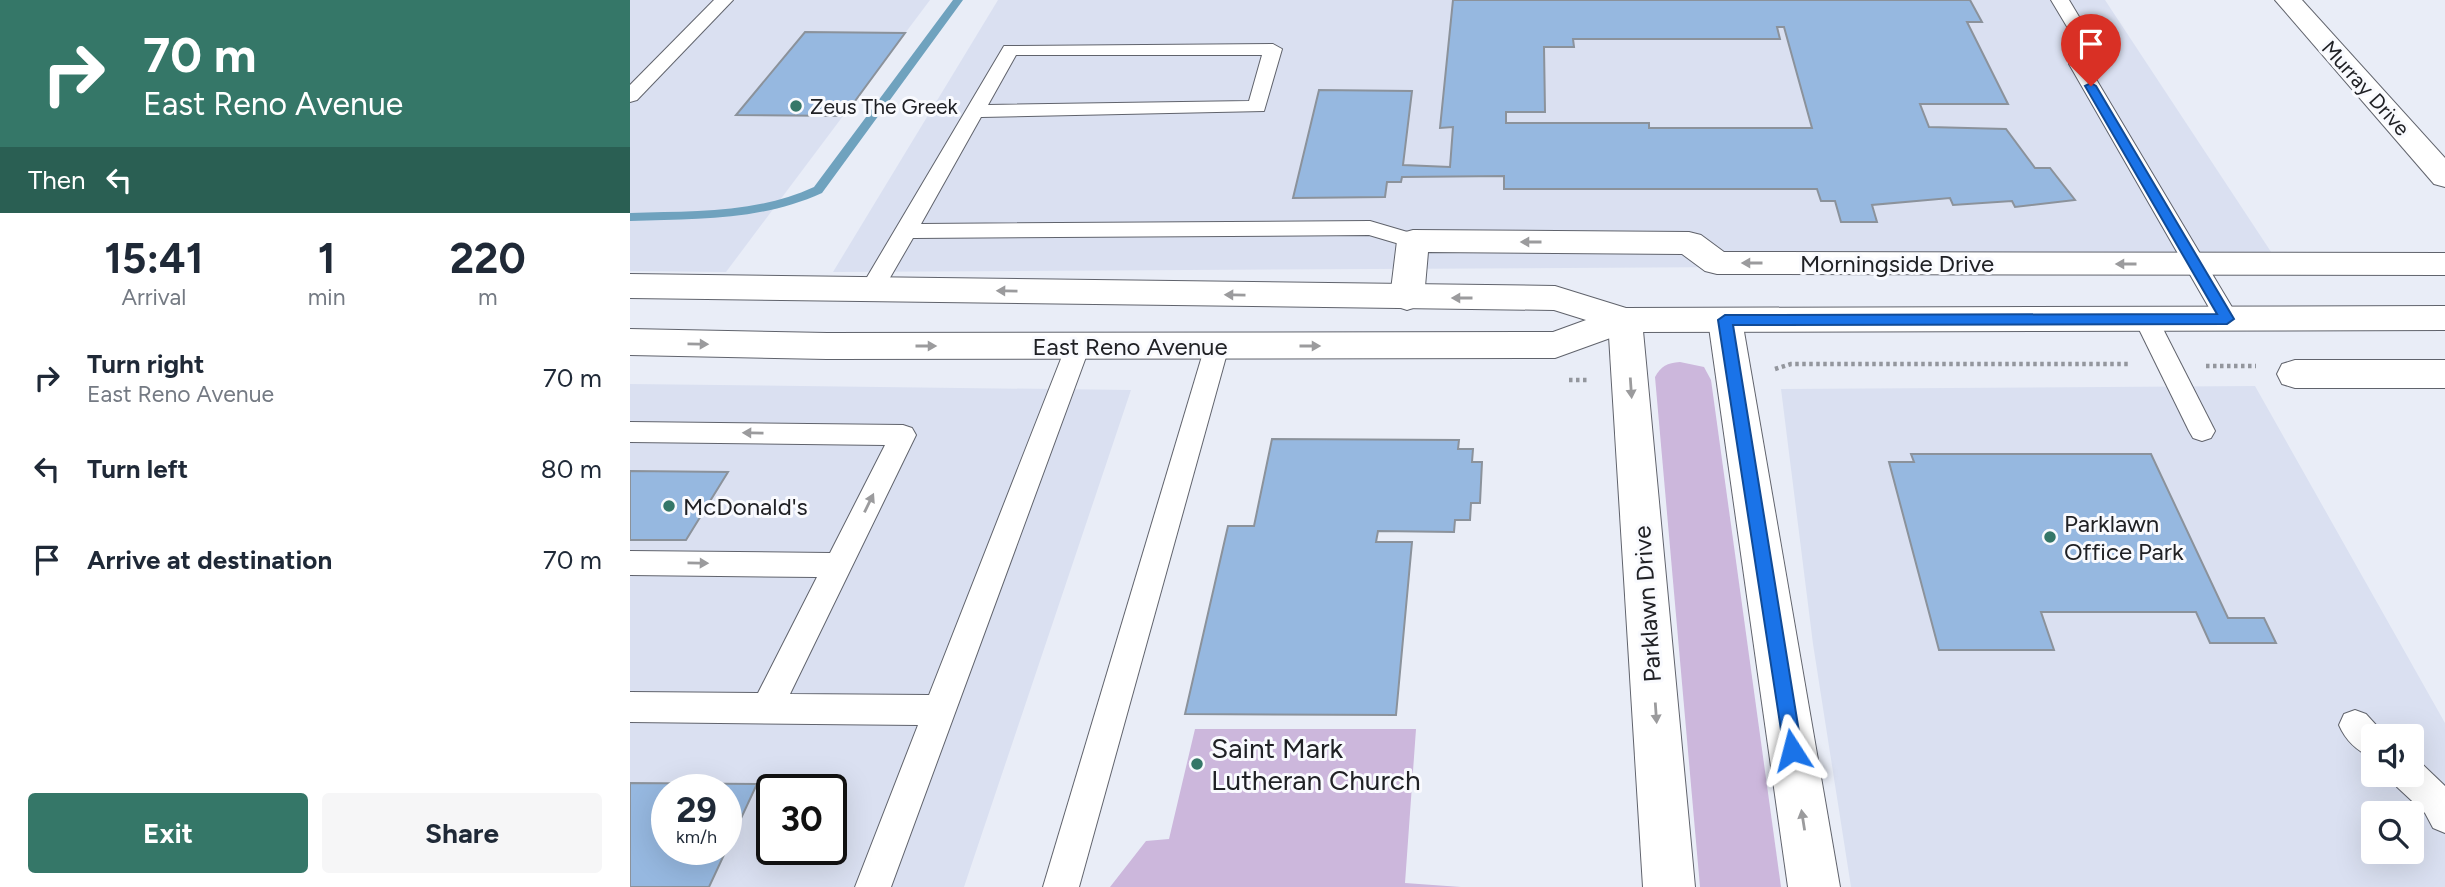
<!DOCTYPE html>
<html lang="en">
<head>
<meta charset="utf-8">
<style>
  :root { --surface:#fff; --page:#f6f6f7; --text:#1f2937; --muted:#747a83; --accent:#357768 }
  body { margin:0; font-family:Figtree,sans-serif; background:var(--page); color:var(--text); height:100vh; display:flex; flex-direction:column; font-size:26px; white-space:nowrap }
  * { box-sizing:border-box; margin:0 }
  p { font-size:23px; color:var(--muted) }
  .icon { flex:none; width:38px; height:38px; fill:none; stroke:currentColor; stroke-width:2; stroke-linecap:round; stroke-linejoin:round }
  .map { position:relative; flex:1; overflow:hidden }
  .details { display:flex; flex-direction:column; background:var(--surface); width:630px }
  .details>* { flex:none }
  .top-card { background:#357768; color:#fff; overflow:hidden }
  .fabs { position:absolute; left:1731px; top:724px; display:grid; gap:14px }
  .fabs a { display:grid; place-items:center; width:63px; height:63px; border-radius:7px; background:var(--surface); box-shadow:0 7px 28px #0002; font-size:35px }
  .speed { position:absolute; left:21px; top:774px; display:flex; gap:14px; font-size:35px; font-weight:700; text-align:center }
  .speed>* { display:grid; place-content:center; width:91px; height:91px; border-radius:50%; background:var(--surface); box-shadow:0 7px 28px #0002; line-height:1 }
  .speed small { font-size:18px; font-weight:400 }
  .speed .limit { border:4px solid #111; border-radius:10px; background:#fff; color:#111 }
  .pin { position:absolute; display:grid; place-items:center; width:60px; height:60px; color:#fff; margin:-72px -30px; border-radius:50% 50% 50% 0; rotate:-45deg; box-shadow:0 0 7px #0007 }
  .pin .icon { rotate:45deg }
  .me { position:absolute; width:77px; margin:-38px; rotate:351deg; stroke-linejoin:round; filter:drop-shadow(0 0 5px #0008) }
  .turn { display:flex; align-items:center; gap:24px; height:147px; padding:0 28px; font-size:32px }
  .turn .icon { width:91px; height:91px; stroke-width:2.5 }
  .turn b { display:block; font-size:49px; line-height:60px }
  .then { display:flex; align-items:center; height:66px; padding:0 28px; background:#0003; gap:14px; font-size:26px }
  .eta { display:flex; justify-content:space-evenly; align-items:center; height:119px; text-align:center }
  .eta b { font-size:42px; font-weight:700; line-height:49px }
  .cta { display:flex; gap:14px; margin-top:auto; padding:14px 28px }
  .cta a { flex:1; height:80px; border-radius:7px; background:var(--accent); color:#fff; font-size:28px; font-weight:700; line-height:80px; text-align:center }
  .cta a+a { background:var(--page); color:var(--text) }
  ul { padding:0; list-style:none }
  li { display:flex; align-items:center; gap:21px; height:91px; padding:0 28px }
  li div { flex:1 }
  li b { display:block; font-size:26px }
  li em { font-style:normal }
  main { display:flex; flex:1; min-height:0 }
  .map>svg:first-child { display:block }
  .built { fill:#dae0f1; fill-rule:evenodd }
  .green { fill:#ccb7dc }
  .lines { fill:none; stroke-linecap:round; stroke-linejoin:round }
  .stream { fill:#6fa2be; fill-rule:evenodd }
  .building { fill:#96b8e0; stroke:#8b929b; stroke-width:2; fill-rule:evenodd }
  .lane-casing { stroke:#60636c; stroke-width:2 }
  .street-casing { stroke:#60636c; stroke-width:2 }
  .primary-casing { stroke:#60636c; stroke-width:2 }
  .path { stroke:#93969d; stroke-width:4.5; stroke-dasharray:3.5 3.5; stroke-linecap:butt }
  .lane { fill:#fff; fill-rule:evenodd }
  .street { fill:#fff; fill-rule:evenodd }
  .primary { fill:#fff; fill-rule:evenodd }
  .oneway { fill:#9b9b9d }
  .route { fill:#1a73e8; stroke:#114b97; stroke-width:2 }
  .poi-dot { fill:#357768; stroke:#f9fafe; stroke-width:2.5 }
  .labels { text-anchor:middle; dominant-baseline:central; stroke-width:6; stroke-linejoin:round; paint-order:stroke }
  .far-street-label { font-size:21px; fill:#202125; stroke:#f9fafe }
  .far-poi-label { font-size:21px; fill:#202125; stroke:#f9fafe; text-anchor:start }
  .street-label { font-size:24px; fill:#202125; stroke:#f9fafe }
  .poi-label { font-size:24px; fill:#202125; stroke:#f9fafe; text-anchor:start }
  .near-poi-label { font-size:28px; fill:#202125; stroke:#f9fafe; text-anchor:start }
</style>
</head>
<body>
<main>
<section class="details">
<div class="top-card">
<div class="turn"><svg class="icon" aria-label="right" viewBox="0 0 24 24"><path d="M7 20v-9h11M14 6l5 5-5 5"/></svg><div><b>70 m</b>East Reno Avenue</div></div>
<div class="then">Then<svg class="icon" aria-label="left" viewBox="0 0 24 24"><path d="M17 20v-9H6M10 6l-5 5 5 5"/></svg></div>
</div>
<div class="eta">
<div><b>15:41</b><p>Arrival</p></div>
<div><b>1</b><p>min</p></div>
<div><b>220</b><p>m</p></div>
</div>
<ul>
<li><svg class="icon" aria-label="right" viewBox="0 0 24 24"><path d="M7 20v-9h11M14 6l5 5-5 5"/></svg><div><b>Turn right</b><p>East Reno Avenue</p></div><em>70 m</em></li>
<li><svg class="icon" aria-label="left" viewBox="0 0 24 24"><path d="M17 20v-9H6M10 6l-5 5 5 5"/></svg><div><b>Turn left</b></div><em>80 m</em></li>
<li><svg class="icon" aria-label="arrive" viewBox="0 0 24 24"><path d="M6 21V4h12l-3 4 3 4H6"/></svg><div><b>Arrive at destination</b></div><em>70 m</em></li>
</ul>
<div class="cta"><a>Exit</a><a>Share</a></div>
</section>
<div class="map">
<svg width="1815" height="887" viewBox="0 0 1815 887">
  <rect width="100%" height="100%" fill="#e9edf7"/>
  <g class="built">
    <polygon points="0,0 300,0 96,272 0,271"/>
    <polygon points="368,0 1475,0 1649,264 203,272"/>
    <path d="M 0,384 L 501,390 L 334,887 L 0,887 ZM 37,789 L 96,789 L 96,849 L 37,849 ZM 142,789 L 201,789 L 201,849 L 142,849 Z"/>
    <path d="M 1625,386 L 1815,723 L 1815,887 L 1221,887 L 1183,644 L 1151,389 ZM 1743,737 L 1782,737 L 1782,775 L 1743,775 ZM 1743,814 L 1782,814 L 1782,852 L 1743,852 Z"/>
  </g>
  <g class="green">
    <path d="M 1050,362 L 1074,367 L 1081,380 L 1151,887 L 1070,887 L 1025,377 C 1031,366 1037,363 1050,362 Z"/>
    <polygon points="565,729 786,729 775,883 831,887 480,887 516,841 539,839"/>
  </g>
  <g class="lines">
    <path class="stream" d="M 323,0 L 333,0 L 192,193 C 130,221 66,219 0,221 L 0,213 C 63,211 125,214 184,187 Z"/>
  </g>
  <g class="building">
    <path d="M 823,0 L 1340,0 L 1352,22 L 1337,22 L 1378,104 L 1290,104 L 1299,127 L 1376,129 L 1405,168 L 1420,168 L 1445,200 L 1385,207 L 1382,201 L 1323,205 L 1320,198 L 1242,205 L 1247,222 L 1211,222 L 1205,201 L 1191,201 L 1187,189 L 874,189 L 874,176 L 772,177 L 771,182 L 757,182 L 755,197 L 663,198 L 689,90 L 782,91 L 773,165 L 820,167 L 823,127 L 810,128 ZM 1147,27 L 1154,27 L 1182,128 L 1019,128 L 1019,123 L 876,123 L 876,112 L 915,112 L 914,47 L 944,47 L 943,39 L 1150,39 Z"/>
    <polygon points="175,32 275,33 214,116 106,115"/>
    <polygon points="642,439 829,440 828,449 843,449 842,462 852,462 850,503 841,503 840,520 825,520 824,532 748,531 746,542 782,542 766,715 555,714 598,526 624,526"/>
    <polygon points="1281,454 1521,454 1598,618 1634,618 1646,643 1580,643 1566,612 1411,612 1424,650 1309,650 1259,462 1284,462"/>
    <polygon points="0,471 98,472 56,540 0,540"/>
    <path d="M 0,783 L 127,784 L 79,887 L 0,887 ZM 37,789 L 96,789 L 96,849 L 37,849 Z"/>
  </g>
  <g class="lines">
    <g class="lane-casing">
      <g id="lane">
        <polygon points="84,0 103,0 7,100 0,102 0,85"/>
        <polygon points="1421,0 1439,0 1463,40 1457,64 1609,319 1605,325 1597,327 1589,325 1439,64 1445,40"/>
        <path d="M 643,44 L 652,49 L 634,111 L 351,117 L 291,224 L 740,221 L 791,236 L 794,241 L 791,246 L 783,248 L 739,235 L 283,238 L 250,295 L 242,297 L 234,295 L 230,289 L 374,46 ZM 386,55 L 632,55 L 619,101 L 358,105 Z"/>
        <polygon points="1516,311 1524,313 1528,319 1585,431 1581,438 1572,441 1563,438 1559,431 1504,319 1508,313"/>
        <polygon points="448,337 457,340 460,346 261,887 225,887 288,725 0,722 0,692 128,693 187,577 0,575 0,551 200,553 255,445 0,442 0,422 273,425 282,428 286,435 160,694 299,695 436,346 439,340"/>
        <polygon points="587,337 596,340 599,346 449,887 413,887 575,346 578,340"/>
        <path d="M 1725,710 L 1736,714 L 1757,737 L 1743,737 L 1743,758 C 1727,751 1716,741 1709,725 L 1714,714 Z"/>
        <polygon points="1782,760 1791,763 1815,786 1815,833 1803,828 1795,813 1767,787 1763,775 1782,775"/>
      </g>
    </g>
    <g class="street-casing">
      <g id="street">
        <polygon points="1645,0 1672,0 1815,158 1815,187 1804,184"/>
        <polygon points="783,230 1059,232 1071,235 1094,252 1815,253 1815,275 1087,274 1075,271 1052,254 798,252 794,298 789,306 777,310 765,306 760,298 767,241 772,233"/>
        <polygon points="995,308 1007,311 1012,320 1065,887 1013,887 978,320 983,311"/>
        <polygon points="1095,308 1107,311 1112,320 1210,887 1158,887 1078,320 1083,311"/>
        <polygon points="1665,360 1815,360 1815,388 1665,388 1652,384 1647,374 1652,364"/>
      </g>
    </g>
    <g class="primary-casing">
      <polygon id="primary" points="0,274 925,286 996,308 1815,306 1815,330 997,332 925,358 197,359 0,355 0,329 197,333 923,332 956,320 924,310 0,298"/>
    </g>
    <g class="path">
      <polyline points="1576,366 1626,366"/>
      <polyline points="1145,369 1161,364 1501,364"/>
      <polyline points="939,380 959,380"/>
    </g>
    <use href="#lane" class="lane"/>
    <use href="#street" class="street"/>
    <use href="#primary" class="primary"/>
  </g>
  <defs><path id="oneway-solid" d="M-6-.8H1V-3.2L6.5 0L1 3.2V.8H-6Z" transform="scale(1.75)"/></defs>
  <g class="oneway">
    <use href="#oneway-solid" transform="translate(901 242) rotate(-180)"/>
    <use href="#oneway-solid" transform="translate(1122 263) rotate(-180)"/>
    <use href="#oneway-solid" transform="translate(1496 264) rotate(-180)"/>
    <use href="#oneway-solid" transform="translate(377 291) rotate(-179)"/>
    <use href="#oneway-solid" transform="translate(605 295) rotate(-179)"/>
    <use href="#oneway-solid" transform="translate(832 298) rotate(180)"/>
    <use href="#oneway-solid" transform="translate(68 344) rotate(1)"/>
    <use href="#oneway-solid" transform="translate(296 346)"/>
    <use href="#oneway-solid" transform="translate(680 346)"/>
    <use href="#oneway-solid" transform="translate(1001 388) rotate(86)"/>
    <use href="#oneway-solid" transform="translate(123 433) rotate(-179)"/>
    <use href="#oneway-solid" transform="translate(239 503) rotate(-64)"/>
    <use href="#oneway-solid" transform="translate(68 563) rotate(1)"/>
    <use href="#oneway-solid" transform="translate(1026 713) rotate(86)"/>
    <use href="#oneway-solid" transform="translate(1173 820) rotate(-99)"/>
  </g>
  <polygon class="route" points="1461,83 1466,86 1604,319 1597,324 1103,325 1172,750 1169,756 1162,759 1155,756 1088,320 1095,315 1587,314 1455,86"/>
  <g class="poi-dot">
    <circle cx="166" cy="106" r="7"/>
    <circle cx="39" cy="506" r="7"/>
    <circle cx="1420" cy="537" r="7"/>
    <circle cx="567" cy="764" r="7"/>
  </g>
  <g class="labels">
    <g class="far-street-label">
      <text transform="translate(1736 88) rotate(48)">Murray Drive</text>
    </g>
    <g class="far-poi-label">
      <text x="180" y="106">Zeus The Greek</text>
    </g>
    <g class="street-label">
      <text x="1267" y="263">Morningside Drive</text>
      <text x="500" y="346">East Reno Avenue</text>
      <text transform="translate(1017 604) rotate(-94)">Parklawn Drive</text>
    </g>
    <g class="poi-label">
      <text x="53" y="506">McDonald's</text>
      <text x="1434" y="523">Parklawn<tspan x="1434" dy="28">Office Park</tspan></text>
    </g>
    <g class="near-poi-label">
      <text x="581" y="748">Saint Mark<tspan x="581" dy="32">Lutheran Church</tspan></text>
    </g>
  </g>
</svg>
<div class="fabs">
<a><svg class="icon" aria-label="sound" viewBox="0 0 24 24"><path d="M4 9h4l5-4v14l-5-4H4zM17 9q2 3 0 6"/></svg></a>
<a><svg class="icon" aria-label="search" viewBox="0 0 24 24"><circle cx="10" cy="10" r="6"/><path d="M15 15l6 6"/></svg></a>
</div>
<div class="speed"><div>29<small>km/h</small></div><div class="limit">30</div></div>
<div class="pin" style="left:1461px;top:86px;background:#d93025"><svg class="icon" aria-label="arrive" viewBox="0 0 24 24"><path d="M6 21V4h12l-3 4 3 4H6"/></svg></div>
<svg class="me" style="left:1162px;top:750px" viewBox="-20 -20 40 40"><path d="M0-17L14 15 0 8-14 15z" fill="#1a73e8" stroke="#fff" stroke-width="4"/></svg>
</div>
</main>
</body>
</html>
